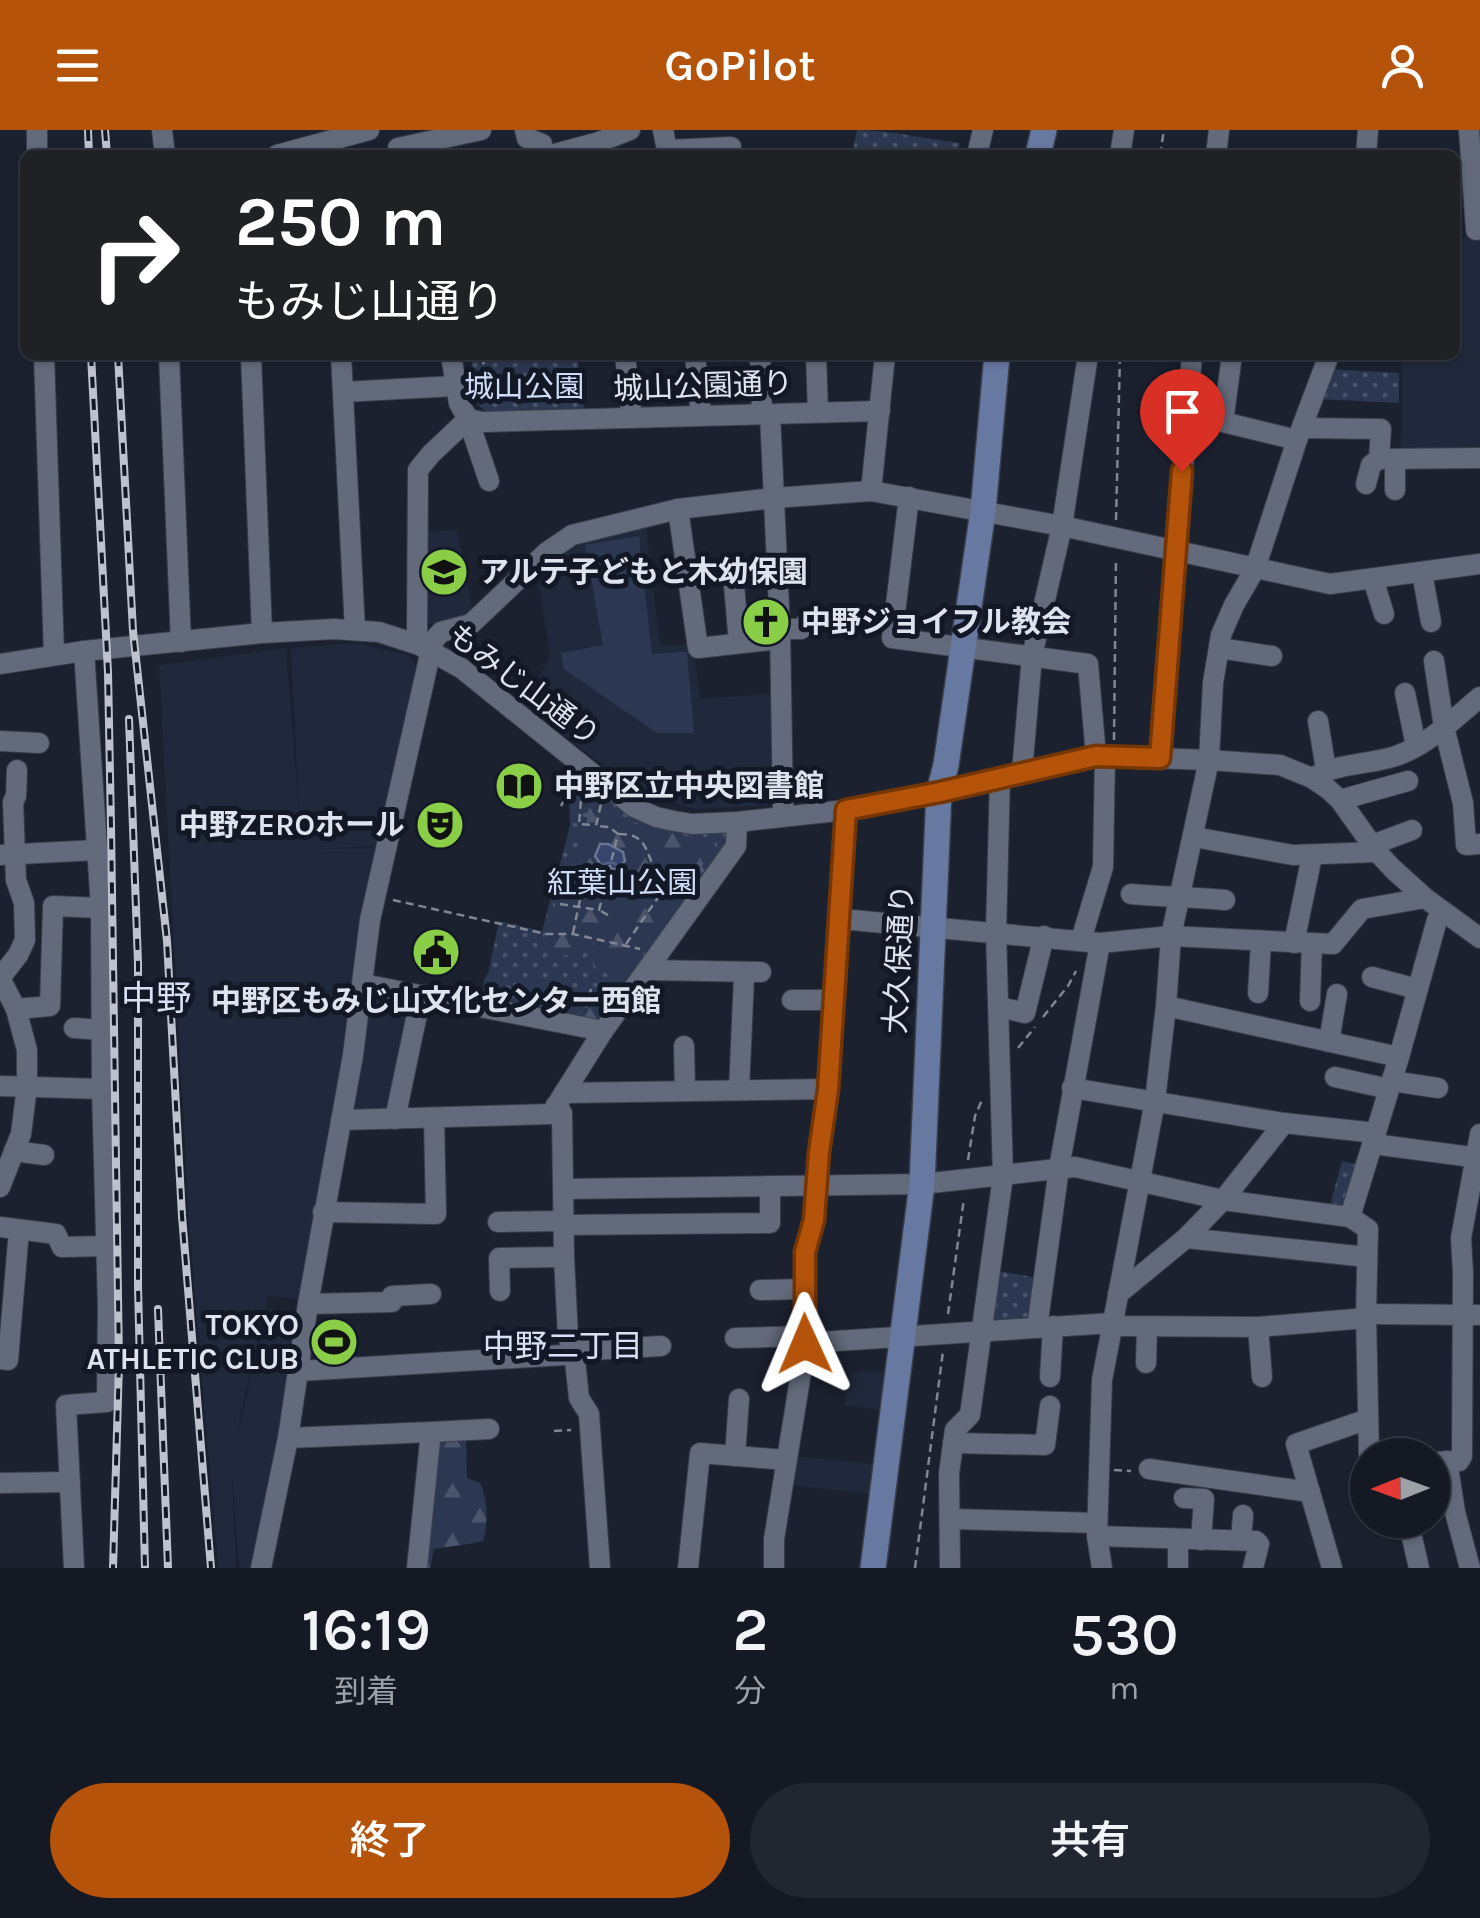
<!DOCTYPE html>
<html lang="ja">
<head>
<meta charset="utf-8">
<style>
  :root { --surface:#141923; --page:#212630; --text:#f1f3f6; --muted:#9da0a6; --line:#333841; --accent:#b45309 }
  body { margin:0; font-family:Karla,"Noto Sans JP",sans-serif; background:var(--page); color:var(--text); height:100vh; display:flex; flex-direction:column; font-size:38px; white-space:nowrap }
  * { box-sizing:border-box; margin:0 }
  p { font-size:32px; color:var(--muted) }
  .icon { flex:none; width:55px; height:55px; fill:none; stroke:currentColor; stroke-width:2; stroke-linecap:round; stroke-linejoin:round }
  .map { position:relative; height:1438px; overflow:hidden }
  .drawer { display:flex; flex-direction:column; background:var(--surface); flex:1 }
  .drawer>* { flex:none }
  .hud { position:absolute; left:20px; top:20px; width:1440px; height:210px; border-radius:15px; box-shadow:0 2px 8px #0004,0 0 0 2px var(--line); background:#202124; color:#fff; overflow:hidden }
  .needle { width:65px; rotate:269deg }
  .buttons { position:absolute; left:1350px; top:1308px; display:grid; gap:20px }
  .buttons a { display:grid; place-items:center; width:100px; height:100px; border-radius:50%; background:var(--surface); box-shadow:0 2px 8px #0004,0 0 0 2px var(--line); font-size:50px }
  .pin { position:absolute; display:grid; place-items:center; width:85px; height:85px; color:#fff; margin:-102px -42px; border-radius:50% 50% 50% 0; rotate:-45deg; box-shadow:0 0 10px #0007 }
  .pin .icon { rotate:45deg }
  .me { position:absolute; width:110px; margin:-55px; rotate:359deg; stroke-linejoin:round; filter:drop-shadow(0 0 8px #0008) }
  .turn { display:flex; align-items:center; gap:35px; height:210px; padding:0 50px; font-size:45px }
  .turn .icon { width:130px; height:130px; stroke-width:2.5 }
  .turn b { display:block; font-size:70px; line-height:85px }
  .eta { display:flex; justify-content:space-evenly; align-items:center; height:170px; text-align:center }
  .eta b { font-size:60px; font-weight:600; line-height:70px }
  .cta { display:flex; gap:20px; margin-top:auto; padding:20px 50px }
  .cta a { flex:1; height:115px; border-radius:60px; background:var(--accent); color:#fff; font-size:40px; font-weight:600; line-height:115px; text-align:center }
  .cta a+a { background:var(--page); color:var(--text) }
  header { display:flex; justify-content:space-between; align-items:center; height:130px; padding:0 50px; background:var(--accent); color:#fff; font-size:45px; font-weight:600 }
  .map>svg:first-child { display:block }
  .built { fill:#20283c }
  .grass { fill:url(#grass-dots) }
  .forest { fill:url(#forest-firs) }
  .garden { fill:#2c3751 }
  .water { fill:url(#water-waves); stroke:#697494; stroke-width:2.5 }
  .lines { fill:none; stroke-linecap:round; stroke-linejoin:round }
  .minor-casing { stroke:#3a3e4b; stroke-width:22 }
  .major-casing { stroke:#3a3e4b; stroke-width:28 }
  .path { stroke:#818693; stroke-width:2.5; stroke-dasharray:8 5; stroke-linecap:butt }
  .minor { stroke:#626a7b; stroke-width:20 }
  .major { stroke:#6778a1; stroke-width:25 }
  .rail-casing { stroke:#bec2ce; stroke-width:8 }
  .rail { stroke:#121825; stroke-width:4; stroke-dasharray:11; stroke-linecap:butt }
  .route-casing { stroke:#753606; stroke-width:25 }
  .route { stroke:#b45309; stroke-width:18 }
  .labels { text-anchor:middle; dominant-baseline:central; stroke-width:10; stroke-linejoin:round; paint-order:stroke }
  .street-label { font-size:30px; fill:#dfe3ee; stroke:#121825 }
  .park-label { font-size:30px; fill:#cfdbf7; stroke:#121825 }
  .poi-label { font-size:30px; font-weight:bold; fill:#dfe3ee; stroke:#121825; text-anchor:start }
  .neighbourhood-label { font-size:32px; fill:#d8e0f4; stroke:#121825 }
  .quarter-label { font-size:35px; fill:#d8e0f4; stroke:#121825 }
</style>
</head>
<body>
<header><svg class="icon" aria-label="menu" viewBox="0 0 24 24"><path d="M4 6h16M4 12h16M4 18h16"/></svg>GoPilot<svg class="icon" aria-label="person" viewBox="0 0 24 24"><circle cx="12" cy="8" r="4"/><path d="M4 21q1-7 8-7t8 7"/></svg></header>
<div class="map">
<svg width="1480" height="1438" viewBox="0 0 1480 1438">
  <defs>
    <pattern id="grass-dots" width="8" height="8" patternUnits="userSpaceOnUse" patternTransform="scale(2.5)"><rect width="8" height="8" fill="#2c3751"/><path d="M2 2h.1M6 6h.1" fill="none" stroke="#4a546a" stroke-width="1.8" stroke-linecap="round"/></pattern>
    <pattern id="forest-firs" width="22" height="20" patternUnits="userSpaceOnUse" patternTransform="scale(2.5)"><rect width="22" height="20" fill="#2c3751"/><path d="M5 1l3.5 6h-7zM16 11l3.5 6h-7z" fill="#4a546a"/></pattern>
    <pattern id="water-waves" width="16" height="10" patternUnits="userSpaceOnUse" patternTransform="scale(2.5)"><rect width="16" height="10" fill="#36456e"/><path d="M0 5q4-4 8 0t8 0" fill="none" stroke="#536083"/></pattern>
  </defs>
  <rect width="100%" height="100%" fill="#1b212f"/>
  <g class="built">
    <polygon points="1480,105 1480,320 1401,320 1402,225 1455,225 1455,108"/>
    <polygon points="646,396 660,516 693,514 700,569 776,563 780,675 693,679 634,659 525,575 550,526 537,442 574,409"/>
    <polygon points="457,400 473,482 458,494 423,494 422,402"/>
    <polygon points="353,513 408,525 415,533 415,543 379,716 313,719 378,718 336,983 299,1170 268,1166 240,1287 238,1303 267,1179 300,1183 286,1275 254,1438 239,1438 232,1341 236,1438 218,1438 189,1092 159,535 286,518 299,683 291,518"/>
    <polygon points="377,863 414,870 393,983 352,983 372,867"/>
    <polygon points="849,1242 886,1243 881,1280 845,1275"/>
    <polygon points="792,1326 874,1334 870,1364 787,1355"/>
  </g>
  <g class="grass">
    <path d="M 857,0 C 890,0 926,9 960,13 L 957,25 L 852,25 Z"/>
    <polygon points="475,225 577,225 585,286 493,289 463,260"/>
    <polygon points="1327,239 1399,243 1399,273 1317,269"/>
    <polygon points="568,636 631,683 729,699 736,711 601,894 482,873 499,791 542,801 570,696"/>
    <polygon points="1342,1031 1359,1035 1348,1081 1329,1079"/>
    <polygon points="997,1141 1038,1148 1032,1191 992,1194"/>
  </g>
  <g class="forest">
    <path d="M 588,662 L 600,673 L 632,693 L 649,698 L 678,702 L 694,711 L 715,714 L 715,722 L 702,736 L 705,741 L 699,754 L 675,780 L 666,798 L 655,809 L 651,818 L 634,822 L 640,827 L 640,835 L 600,893 L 482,870 L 484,850 L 488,843 L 493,842 L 500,855 C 515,858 529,847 544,852 C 558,871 586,864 606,856 L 609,847 L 606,841 L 594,838 L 590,822 L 594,814 L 593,806 L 587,804 C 572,821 567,837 544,816 L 545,804 L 553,789 L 556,767 C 568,757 565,743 565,728 L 580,716 L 576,706 L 580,697 L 587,691 L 587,679 L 575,683 L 570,677 C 574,668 578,663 588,662 Z"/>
    <path d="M 466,1307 L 467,1348 L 480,1353 C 488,1369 488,1395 483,1411 C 466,1415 451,1416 434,1419 L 430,1438 L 422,1438 L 434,1313 Z"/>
  </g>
  <polygon class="garden" points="639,406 652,524 687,522 694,603 657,603 564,539 561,523 603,515 585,415"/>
  <polygon class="water" points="600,714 608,714 623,722 625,731 618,739 603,738 595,726"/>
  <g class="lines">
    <g class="minor-casing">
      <g id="minor">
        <polyline points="37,0 37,25"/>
        <polyline points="162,0 165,25"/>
        <polyline points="525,0 527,8 542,14 542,25"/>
        <polyline points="663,0 668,25"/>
        <polyline points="1469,0 1476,100"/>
        <polyline points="398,18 481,0"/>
        <polyline points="668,20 731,17"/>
        <polyline points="277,25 369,0"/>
        <polyline points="551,25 599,12 630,0"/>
        <polyline points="977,25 983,0"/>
        <polyline points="1120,25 1124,0"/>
        <polyline points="1216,25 1219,0"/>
        <polyline points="1366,25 1368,0"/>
        <polyline points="44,225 54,525"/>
        <polyline points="169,225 181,512"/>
        <polyline points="251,225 262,503"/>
        <polyline points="341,225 355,500"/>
        <polyline points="451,225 459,273 468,289 489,351"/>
        <polyline points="625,225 632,288"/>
        <polyline points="695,225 701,286"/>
        <polyline points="760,225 762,284"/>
        <polyline points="816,225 818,282"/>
        <polyline points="1232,225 1223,292 1297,310"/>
        <polyline points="343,262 455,256"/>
        <polyline points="770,284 780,499 783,677 788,686"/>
        <polyline points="468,289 483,292 880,281"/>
        <polyline points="1302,298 1381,299 1379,329 1371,335 1366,354"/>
        <polyline points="1379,329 1480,328"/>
        <polyline points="1395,330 1395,360"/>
        <polyline points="871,361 885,225"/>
        <polyline points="909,367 892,508 1088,534 1096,626"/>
        <polyline points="678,379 698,518 780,509"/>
        <polyline points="1422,443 1431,492"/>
        <polyline points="1373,449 1384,484"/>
        <polyline points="734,455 739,513"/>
        <polyline points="780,499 801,499 809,490 852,489"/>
        <polyline points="415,513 417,505 418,340 431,324 468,289"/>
        <polyline points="1219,518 1272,526"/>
        <polyline points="1434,531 1444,597 1463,673 1466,715 1480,714"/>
        <polyline points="0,534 84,521 262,503 334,499 379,502 419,515 461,538 634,677 656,687 674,691 692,694 737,692 846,680 939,662 1096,626 1209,630 1280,635 1312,648 1328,659 1340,670 1377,722 1393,739 1425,768 1480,808"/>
        <polyline points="1405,563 1416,616"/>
        <polyline points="1318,591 1326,640"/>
        <polyline points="0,611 39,613"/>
        <polyline points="1160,628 1192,225"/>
        <polyline points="1022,642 1032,526 1062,396 1088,225"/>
        <path d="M 1312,648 C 1337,633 1368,635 1396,626 C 1428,615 1455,588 1480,567"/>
        <polyline points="1340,670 1408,651"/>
        <polyline points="1194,707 1293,725 1377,722"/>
        <polyline points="1372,715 1412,700"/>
        <polyline points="0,725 97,720"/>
        <path d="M 1131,764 C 1163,767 1193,767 1225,770"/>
        <polyline points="841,789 1100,813 1171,806 1333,814 1362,779 1425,768"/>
        <polyline points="1081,810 1103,737 1105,626"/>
        <polyline points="1294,813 1312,726"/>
        <polyline points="647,840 761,842"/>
        <polyline points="1372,847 1417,859"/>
        <polyline points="0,848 16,879 27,920 27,957 21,1004 0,1057"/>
        <polyline points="0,848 18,825 25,810 24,773 16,750 13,672 16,666 17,640"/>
        <polyline points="363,854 603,901"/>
        <polyline points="1258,863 1261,812"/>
        <polyline points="792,870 835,870"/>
        <polyline points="1310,871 1312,813"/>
        <polyline points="1166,876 1399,927"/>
        <polyline points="999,877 1025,883 1044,806"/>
        <polyline points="16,879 50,876 53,776 101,778"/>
        <polyline points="74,898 102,900"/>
        <polyline points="1329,912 1337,864"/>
        <polyline points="684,916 685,961"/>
        <polyline points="1335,947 1389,959"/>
        <polyline points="1392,951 1438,958"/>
        <polyline points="0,956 102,959"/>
        <polyline points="1072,958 1284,993 1376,1003"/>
        <polyline points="739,960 744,847"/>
        <polyline points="564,963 828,959"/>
        <polyline points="556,975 562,983 564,1127 568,1207 574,1221 579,1268 589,1284 600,1438"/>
        <polyline points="395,989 421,865"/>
        <polyline points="341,990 551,984 603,901 736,716 737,692"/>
        <polyline points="1373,1014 1480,1028"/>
        <polyline points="14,1021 44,1025"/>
        <polyline points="564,1059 922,1054 1075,1037 1223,1070 1350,1087 1368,1099 1366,1184 1369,1325"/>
        <polyline points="323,1082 436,1084 434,988"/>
        <polyline points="1350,1087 1399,927 1437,790 1445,783"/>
        <polyline points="498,1092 564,1091"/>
        <polyline points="564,1095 770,1093 770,1056"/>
        <polyline points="0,1097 56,1104 62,1117 106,1116"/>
        <polyline points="1186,1108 1367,1127"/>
        <polyline points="760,1160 805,1159"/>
        <polyline points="500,1161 499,1128 564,1127"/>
        <polyline points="1118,1164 1186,1108 1223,1070 1284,993"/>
        <polyline points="308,1174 392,1172 392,1166 431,1164"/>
        <polyline points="1366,1184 1480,1185"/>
        <polyline points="1258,1197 1262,1247"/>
        <polyline points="1037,1198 1059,1038 1100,813"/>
        <polyline points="735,1208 807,1206"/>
        <polyline points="805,1213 1112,1193 1119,1196 1258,1197 1367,1188"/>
        <polyline points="0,1229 8,1230 19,1100"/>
        <polyline points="1146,1233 1147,1197"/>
        <polyline points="299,1241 564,1225 574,1221 661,1216"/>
        <polyline points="1050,1247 1053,1196"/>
        <polyline points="288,1308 431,1302"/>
        <polyline points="953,1313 1045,1315 1050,1276"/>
        <polyline points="735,1326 739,1269"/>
        <polyline points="1447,1331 1455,1382 1470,1438"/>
        <polyline points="1432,1332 1459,1331 1462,1326 1463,1143 1461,1108 1480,1004"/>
        <polyline points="1149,1339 1310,1362"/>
        <polyline points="0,1353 70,1352"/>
        <polyline points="1184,1368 1204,1369 1201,1410"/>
        <polyline points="951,1389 1097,1393"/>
        <polyline points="1408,1390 1419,1438"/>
        <polyline points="1097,1406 1256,1411 1259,1414 1253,1438"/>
        <polyline points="1178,1409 1178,1438"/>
        <polyline points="1241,1410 1243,1385"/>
        <polyline points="74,1438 66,1275 107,1272 108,1177 102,959 101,778 84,521"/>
        <polyline points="261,1438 288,1308 308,1174 353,925 370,790 433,511 441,502 471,494 547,422 572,405 678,379 774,368 871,361 1062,396 1330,454 1480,434"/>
        <polyline points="417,1438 431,1302 489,1299"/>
        <polyline points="688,1438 700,1323 786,1330"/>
        <polyline points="774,1438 774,1409 807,1206 805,1122 814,1090 819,1022 828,959 846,680"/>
        <polyline points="950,1438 949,1343 955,1300 970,1285 1003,1046 996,802 1000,647"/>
        <polyline points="1102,1438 1097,1406 1102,1250 1155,971 1166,876 1171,806 1209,630 1213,553 1221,505 1234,475 1255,439 1297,310 1329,225"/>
        <polyline points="1332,1438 1296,1314 1368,1289"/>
      </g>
    </g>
    <g class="major-casing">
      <g id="major">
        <polyline points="1038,25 1044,0"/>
        <polyline points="873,1438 922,1054 939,662 946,635 983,381 997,225"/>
      </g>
    </g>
    <g class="path">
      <polyline points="1160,25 1164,0"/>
      <polyline points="475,259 486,225"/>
      <polyline points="1116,390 1120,225"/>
      <polyline points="1114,610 1116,428"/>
      <polyline points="582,658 579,694 595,695"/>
      <polyline points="561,676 574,652"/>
      <path d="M 619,704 C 652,703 644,730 661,746"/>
      <polyline points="393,770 546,804 573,804 640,819"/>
      <polyline points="560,774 599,780 618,704 609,697 596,696 601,674"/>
      <polyline points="601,781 611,787"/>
      <polyline points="573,803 585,746"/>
      <polyline points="626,814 657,769 662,747 700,735"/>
      <polyline points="586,877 591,859"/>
      <polyline points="1043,887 1068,856 1076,841"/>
      <polyline points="1018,918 1035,897"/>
      <polyline points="968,1030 975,986 982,970"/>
      <polyline points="948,1184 964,1068"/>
      <polyline points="554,1301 571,1300"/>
      <polyline points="1114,1340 1131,1341"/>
      <polyline points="915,1438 943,1221"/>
    </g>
    <use href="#minor" class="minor"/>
    <use href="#major" class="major"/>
    <g class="rail-casing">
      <g id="rail">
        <polyline points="88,0 89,25"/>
        <polyline points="105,0 107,25"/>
        <polyline points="91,225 108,542 111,697 119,1233 113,1438"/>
        <polyline points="118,225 133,501 167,811 182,1086 211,1438"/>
        <polyline points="129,589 138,833 138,1156 145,1438"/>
        <polyline points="158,1179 168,1438"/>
      </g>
    </g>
    <use href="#rail" class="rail"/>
  </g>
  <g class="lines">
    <g class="route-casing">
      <polyline id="route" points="805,1214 805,1122 814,1090 819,1022 828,960 846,680 940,662 1096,626 1160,628 1182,341"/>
    </g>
    <use href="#route" class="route"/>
  </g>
  <defs>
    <g id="school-disc" transform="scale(2.5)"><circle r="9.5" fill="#8ace48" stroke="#121825"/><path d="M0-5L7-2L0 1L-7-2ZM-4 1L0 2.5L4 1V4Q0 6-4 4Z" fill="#111"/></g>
    <g id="church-disc" transform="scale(2.5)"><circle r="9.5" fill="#8ace48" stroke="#121825"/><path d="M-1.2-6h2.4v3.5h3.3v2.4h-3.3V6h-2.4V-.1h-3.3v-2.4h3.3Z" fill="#111"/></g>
    <g id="library-disc" transform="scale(2.5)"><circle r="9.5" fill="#8ace48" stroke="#121825"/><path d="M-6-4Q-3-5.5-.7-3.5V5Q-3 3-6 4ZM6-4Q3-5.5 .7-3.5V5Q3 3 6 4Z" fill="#111"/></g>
    <g id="theatre-disc" transform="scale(2.5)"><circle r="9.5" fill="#8ace48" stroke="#121825"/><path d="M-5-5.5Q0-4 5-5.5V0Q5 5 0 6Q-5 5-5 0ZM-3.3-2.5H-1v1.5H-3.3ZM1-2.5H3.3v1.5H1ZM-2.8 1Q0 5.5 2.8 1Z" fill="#111"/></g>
    <g id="civic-disc" transform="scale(2.5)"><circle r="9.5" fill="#8ace48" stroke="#121825"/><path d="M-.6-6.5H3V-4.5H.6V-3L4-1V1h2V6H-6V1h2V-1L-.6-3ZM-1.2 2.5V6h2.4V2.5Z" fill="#111"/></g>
    <g id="stadium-disc" transform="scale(2.5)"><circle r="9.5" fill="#8ace48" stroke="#121825"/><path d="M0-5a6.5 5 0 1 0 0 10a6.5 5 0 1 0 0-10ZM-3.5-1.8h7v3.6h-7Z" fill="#111"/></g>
  </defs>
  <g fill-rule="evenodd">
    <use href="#school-disc" x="444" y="442"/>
    <use href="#church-disc" x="766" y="492"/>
    <use href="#library-disc" x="519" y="656"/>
    <use href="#theatre-disc" x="440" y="695"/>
    <use href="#civic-disc" x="436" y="822"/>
    <use href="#stadium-disc" x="334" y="1212"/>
  </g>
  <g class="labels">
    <g class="street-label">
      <text transform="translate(703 256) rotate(-2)">城山公園通り</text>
      <text transform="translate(524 555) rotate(37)">もみじ山通り</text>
      <text transform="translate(899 829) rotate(-87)">大久保通り</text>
    </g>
    <g class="park-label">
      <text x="524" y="257">城山公園</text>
      <text x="622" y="753">紅葉山公園</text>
    </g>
    <g class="poi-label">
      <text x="479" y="442">アルテ子どもと木幼保園</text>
      <text x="801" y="492">中野ジョイフル教会</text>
      <text x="554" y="656">中野区立中央図書館</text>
      <text x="405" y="695" text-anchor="end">中野ZEROホール</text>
      <text x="436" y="871" text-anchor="middle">中野区もみじ山文化センター西館</text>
      <text x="299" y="1195" text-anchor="end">TOKYO<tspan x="299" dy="34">ATHLETIC CLUB</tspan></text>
    </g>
    <g class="neighbourhood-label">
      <text x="563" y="1216">中野二丁目</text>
    </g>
    <g class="quarter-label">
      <text x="156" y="868">中野</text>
    </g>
  </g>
</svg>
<div class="buttons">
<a><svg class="needle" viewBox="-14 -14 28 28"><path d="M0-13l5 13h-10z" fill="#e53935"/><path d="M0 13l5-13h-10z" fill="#9da0a6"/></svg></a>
</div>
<div class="pin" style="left:1182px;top:341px;background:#d93025"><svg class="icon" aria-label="arrive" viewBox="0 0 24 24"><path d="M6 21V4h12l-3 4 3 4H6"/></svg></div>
<svg class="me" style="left:805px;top:1214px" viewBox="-20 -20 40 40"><path d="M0-17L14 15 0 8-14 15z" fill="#b45309" stroke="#fff" stroke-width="4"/></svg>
<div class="hud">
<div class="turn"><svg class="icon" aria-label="right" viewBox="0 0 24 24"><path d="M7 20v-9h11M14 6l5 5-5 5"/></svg><div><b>250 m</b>もみじ山通り</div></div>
</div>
</div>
<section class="drawer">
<div class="eta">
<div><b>16:19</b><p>到着</p></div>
<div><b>2</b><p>分</p></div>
<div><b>530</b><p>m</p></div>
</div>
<div class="cta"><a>終了</a><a>共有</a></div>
</section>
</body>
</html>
